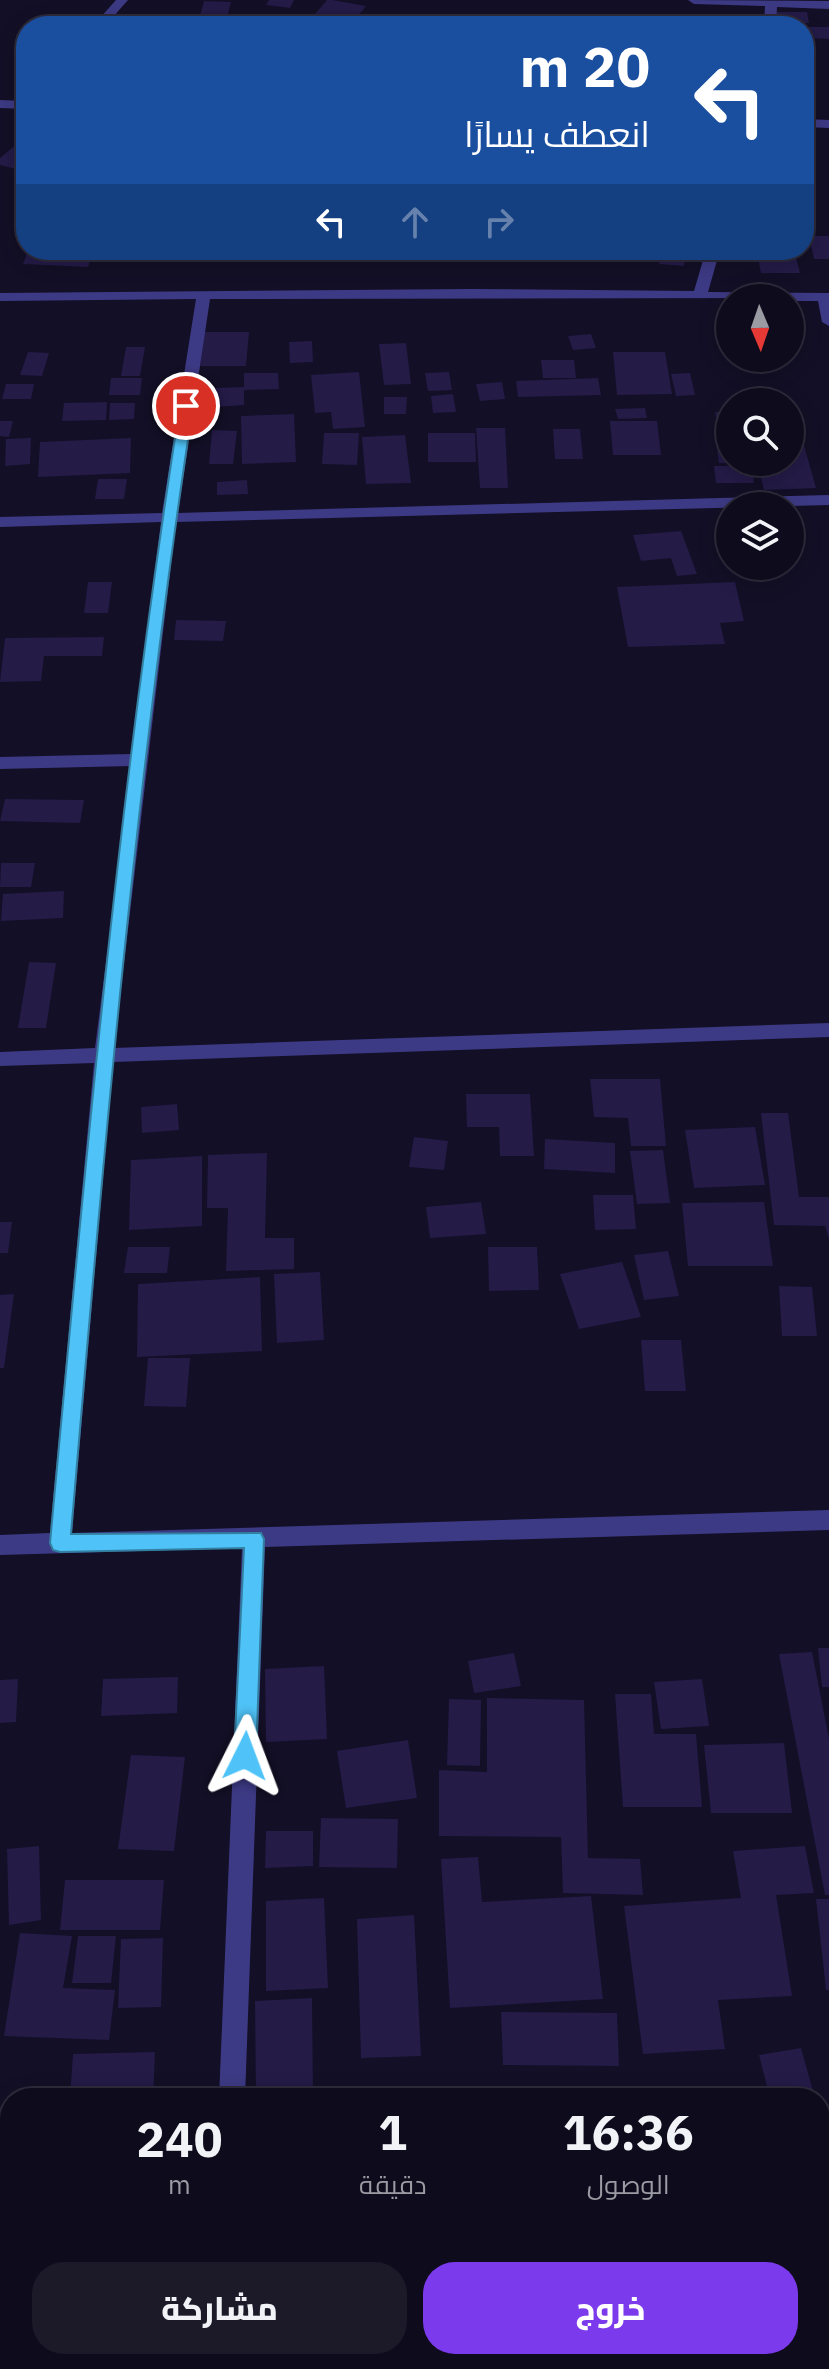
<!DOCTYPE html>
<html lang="ar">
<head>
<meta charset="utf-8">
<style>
  :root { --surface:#0e0b1c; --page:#1c1929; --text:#f1f3f6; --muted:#9b9ba3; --line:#2e2b3b; --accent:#7c3aed }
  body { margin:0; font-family:"IBM Plex Sans",Cairo,sans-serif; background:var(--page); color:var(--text); direction:rtl; height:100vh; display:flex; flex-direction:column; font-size:30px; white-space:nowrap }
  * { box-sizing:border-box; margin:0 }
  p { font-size:26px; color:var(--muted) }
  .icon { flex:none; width:44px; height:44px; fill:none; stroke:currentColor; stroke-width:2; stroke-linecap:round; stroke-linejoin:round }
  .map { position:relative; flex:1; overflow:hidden; direction:ltr }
  .details { position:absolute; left:0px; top:2088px; width:830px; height:282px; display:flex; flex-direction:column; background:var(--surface); border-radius:32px 32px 0 0; box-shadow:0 4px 20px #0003,0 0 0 2px var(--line); direction:rtl }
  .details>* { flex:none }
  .top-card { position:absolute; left:16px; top:16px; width:798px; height:244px; border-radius:32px; box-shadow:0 4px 20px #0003,0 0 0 2px var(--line); direction:rtl; background:#1a4fa0; color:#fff; overflow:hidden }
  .needle { width:52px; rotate:178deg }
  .buttons { position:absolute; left:716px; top:284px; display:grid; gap:16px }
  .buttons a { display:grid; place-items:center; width:88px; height:88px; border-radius:50%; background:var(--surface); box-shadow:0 4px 20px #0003,0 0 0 2px var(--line); font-size:40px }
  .pin { position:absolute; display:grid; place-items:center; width:68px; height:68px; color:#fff; margin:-34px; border:4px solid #fff; border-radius:50%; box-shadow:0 2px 8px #0007 }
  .me { position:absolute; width:88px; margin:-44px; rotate:3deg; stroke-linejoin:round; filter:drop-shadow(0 0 6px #0008) }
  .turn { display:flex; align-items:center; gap:28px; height:168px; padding:0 32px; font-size:36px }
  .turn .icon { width:104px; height:104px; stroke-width:2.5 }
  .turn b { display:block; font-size:56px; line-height:68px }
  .lanes { display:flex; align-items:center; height:76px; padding:0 32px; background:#0003; justify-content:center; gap:40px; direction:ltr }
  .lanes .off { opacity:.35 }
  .eta { display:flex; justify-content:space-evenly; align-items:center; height:136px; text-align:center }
  .eta b { font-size:48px; font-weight:800; line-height:56px }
  .primary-button { display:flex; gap:16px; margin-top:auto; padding:16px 32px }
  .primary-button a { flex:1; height:92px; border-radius:32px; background:var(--accent); color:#fff; font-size:32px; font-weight:800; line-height:92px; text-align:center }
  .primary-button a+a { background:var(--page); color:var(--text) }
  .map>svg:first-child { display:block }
  .building { fill:#241b47 }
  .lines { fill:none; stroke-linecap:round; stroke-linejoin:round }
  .street { fill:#3d3a85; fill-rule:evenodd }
  .route { fill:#4fc3f7; stroke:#337fa1; stroke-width:2 }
</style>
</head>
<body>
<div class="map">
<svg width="829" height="2369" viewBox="0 0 829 2369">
  <rect width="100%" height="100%" fill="#130f26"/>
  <g class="building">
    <polygon points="269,0 294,0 290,8 266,5"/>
    <polygon points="327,0 332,0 366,6 350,26 310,20"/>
    <polygon points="204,1 231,2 226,21 199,20"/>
    <polygon points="770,12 807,12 809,23 773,23"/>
    <polygon points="806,27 829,27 829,39 806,38"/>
    <polygon points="17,144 26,146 26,165 20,170 0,165 0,158"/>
    <polygon points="809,236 829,236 829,259 814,259"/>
    <rect x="446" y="250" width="28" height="6"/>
    <polygon points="661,250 686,250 684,266 659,264"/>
    <polygon points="28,251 92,254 88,267 23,264"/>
    <polygon points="758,258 796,258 800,273 761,273"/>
    <polygon points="204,332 249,332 246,366 200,366"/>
    <polygon points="591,334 596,348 573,350 568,336"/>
    <polygon points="312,341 313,362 290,363 289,342"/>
    <polygon points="406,343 411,384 384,385 379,344"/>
    <polygon points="126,347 145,347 140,376 121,376"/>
    <polygon points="28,352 49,353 42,376 20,375"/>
    <polygon points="613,352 665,352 672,394 617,395"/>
    <polygon points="541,360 574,360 576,378 543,378"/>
    <polygon points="359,372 365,427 333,429 331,412 315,413 311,375"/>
    <polygon points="449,372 452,390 428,391 425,373"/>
    <polygon points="244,373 278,373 279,389 244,390 244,405 215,407 215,388 244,387"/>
    <polygon points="690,373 695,395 676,396 671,374"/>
    <polygon points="111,378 142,378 140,395 109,395"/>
    <polygon points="598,378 601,395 518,397 516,381"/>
    <polygon points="502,382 505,399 480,401 476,384"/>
    <polygon points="6,384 34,384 31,399 2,399"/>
    <polygon points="453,394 456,412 433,413 431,396"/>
    <polygon points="384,397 407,397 406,414 384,414"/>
    <polygon points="107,402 106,420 62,421 64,403"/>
    <polygon points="110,403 135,403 134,419 109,420"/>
    <polygon points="645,408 647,418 618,419 615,409"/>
    <polygon points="790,410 794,410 816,488 764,490 757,462 790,462"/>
    <polygon points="715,412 730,412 730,441 721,441"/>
    <polygon points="294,414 296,462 242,464 241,416"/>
    <polygon points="0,421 13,421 9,437 0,436"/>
    <polygon points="610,421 657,421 661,455 613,455"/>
    <polygon points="476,428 505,428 508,488 480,488"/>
    <polygon points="553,429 580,429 583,459 555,459"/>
    <polygon points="212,430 237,431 233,464 209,464"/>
    <polygon points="324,433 359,433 357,465 322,464"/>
    <polygon points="428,433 475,433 476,462 428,462"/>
    <polygon points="405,435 411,483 366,484 362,437"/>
    <polygon points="31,438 30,464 5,466 6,439"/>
    <polygon points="131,438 130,473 38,477 40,442"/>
    <polygon points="716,442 730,442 730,463 719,463"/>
    <polygon points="714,466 752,466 754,483 716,483"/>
    <polygon points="98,479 127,479 124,499 95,499"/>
    <polygon points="247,480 248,494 217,495 217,482"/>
    <polygon points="681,531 697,574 677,576 671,558 641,561 633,535"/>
    <polygon points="88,582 112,582 108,613 84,613"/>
    <polygon points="735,582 744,621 720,623 725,644 628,647 617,587"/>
    <polygon points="176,620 226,621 223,641 174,640"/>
    <polygon points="104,637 102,656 44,656 41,681 0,682 5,638"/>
    <polygon points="5,799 84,800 80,823 0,821"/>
    <polygon points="1,863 35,863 31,887 0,887"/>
    <polygon points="64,891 63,918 1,921 3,894"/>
    <polygon points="29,962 56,963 46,1028 18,1028"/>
    <polygon points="590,1079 660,1079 666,1146 631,1146 628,1118 594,1117"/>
    <polygon points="466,1094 530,1094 534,1156 500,1156 499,1127 467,1127"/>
    <polygon points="177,1104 179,1130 142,1133 141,1107"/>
    <polygon points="761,1113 788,1113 799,1197 829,1197 829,1239 825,1226 774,1225"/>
    <polygon points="755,1127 765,1185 694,1188 685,1130"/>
    <polygon points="414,1137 448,1141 444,1170 409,1167"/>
    <polygon points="545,1139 615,1143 615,1173 544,1169"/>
    <polygon points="663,1150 670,1203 637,1204 630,1151"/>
    <polygon points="267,1153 265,1238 294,1238 294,1269 226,1271 228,1208 207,1208 208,1155"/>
    <polygon points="202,1156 202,1226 129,1230 131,1160"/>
    <polygon points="593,1195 633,1195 636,1229 595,1230"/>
    <polygon points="481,1202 486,1234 430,1238 426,1207"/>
    <polygon points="764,1202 773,1266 688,1266 682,1203"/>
    <polygon points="0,1222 12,1222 8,1253 0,1253"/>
    <polygon points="128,1247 170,1247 167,1273 124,1273"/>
    <polygon points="488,1247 537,1247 539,1290 489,1291"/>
    <polygon points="668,1251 679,1296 644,1300 634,1255"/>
    <polygon points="622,1262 641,1317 579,1329 560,1274"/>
    <polygon points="320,1272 324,1340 277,1343 274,1274"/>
    <polygon points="260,1277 262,1351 137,1357 138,1284"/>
    <polygon points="779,1286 812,1287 817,1336 782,1336"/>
    <polygon points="14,1294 4,1368 0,1368 0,1295"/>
    <polygon points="641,1340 681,1340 686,1391 645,1391"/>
    <polygon points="148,1358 190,1358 186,1407 144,1406"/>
    <polygon points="818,1648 829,1648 829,1687 822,1687"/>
    <polygon points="812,1652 829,1739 829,1895 825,1895 779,1654"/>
    <polygon points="514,1653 521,1686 474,1693 468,1661"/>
    <polygon points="324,1666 327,1739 266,1742 265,1669"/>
    <polygon points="178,1677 177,1713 101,1716 103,1679"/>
    <polygon points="18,1679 16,1722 0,1723 0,1680"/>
    <polygon points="702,1679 709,1726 661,1729 654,1682"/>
    <polygon points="615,1694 651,1694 654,1734 696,1734 702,1807 623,1807"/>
    <polygon points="487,1698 584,1700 588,1858 640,1859 643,1895 563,1893 561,1837 439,1836 439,1770 487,1772"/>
    <polygon points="449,1699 481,1700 480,1766 447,1765"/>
    <polygon points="408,1740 417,1798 346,1808 337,1751"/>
    <polygon points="784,1743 792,1813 711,1813 704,1745"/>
    <polygon points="131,1755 185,1757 174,1851 118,1849"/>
    <polygon points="321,1818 398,1819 397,1868 319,1867"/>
    <polygon points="266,1831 313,1831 313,1866 265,1868"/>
    <polygon points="39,1846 41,1920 9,1925 7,1849"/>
    <polygon points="805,1846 814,1893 776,1895 792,1996 718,2000 725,2049 643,2054 624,1906 741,1898 733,1851"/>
    <polygon points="478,1857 482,1902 591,1896 603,1999 450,2008 441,1859"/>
    <polygon points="65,1880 164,1880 160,1930 60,1930"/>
    <polygon points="324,1898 328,1988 266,1991 266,1901"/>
    <polygon points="816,1899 829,1899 829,1990 826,1990"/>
    <polygon points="414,1915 421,2056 361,2058 357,1919"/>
    <polygon points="20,1933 72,1936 63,1988 115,1990 109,2040 4,2036"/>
    <polygon points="78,1936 116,1936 111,1983 72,1983"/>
    <polygon points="163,1938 161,2007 118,2008 121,1939"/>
    <polygon points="312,1998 313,2098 256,2098 255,2001"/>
    <polygon points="501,2012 617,2013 619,2066 503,2065"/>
    <polygon points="801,2048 815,2098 770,2098 759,2055"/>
    <polygon points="155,2052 153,2098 70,2098 73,2054"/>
    <polygon points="820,2235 829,2235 829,2322 824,2322"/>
    <polygon points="10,2252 10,2328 0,2329 0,2253"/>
    <polygon points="820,2344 829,2344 829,2369 818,2369"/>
    <polygon points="264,2360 329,2360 328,2369 263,2369"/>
    <polygon points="517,2360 593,2360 593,2369 518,2369"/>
  </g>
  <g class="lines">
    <g class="street">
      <polygon points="116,0 128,0 105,26 93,26"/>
      <polygon points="688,0 829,1 829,9 777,7 776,26 764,26 765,6 694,4"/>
      <polygon points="0,100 26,101 26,109 0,108"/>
      <polygon points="804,119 829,120 829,128 804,127"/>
      <polygon points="706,250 720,250 708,292 829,293 829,326 822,322 818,301 790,301 790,298 210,299 178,513 829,495 829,505 176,522 114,1048 829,1023 829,1037 113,1062 72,1533 829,1510 829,1530 265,1547 245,2098 219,2098 242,1548 0,1555 0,1535 50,1533 94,1063 0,1066 0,1052 95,1048 131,766 0,769 0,757 132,754 161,522 0,527 0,517 162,513 196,299 0,301 0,293 470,289 694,291"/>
      <polygon points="829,2145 829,2171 820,2172 820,2146"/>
      <polygon points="10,2189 10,2217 0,2218 0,2190"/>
      <polygon points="769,2360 797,2360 798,2369 770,2369"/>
    </g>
  </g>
  <path class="route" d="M 186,402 L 193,406 C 136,780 103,1157 71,1534 L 261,1533 L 264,1539 L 256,1756 L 253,1764 L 245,1767 L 238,1764 L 234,1756 L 244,1548 L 60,1552 L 53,1550 L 50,1543 C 85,1163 120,783 180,406 Z"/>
</svg>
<div class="buttons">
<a><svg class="needle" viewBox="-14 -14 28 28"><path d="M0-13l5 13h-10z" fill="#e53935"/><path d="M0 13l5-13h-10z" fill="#9b9ba3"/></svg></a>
<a><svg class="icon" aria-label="search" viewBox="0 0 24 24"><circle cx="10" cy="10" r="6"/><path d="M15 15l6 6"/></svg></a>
<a><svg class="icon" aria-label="layers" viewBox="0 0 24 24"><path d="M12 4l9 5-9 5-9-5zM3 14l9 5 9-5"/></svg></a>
</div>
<div class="pin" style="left:186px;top:406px;background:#d93025"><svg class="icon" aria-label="arrive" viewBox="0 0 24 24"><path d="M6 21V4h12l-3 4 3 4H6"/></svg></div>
<svg class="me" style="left:245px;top:1756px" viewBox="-20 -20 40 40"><path d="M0-17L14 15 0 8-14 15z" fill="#4fc3f7" stroke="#fff" stroke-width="4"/></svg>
<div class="top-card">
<div class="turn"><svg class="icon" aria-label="left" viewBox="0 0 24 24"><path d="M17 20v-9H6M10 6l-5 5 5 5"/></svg><div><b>20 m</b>انعطف يسارًا</div></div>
<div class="lanes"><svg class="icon" aria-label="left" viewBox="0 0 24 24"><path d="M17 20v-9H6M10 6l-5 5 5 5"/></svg><svg class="icon off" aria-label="ahead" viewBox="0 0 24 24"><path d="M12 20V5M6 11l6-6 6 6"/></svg><svg class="icon off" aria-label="right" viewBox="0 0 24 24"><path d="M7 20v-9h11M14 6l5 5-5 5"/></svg></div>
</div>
<section class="details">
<div class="eta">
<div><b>16:36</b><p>الوصول</p></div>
<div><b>1</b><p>دقيقة</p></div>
<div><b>240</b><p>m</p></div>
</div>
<div class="primary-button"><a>خروج</a><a>مشاركة</a></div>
</section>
</div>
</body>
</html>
